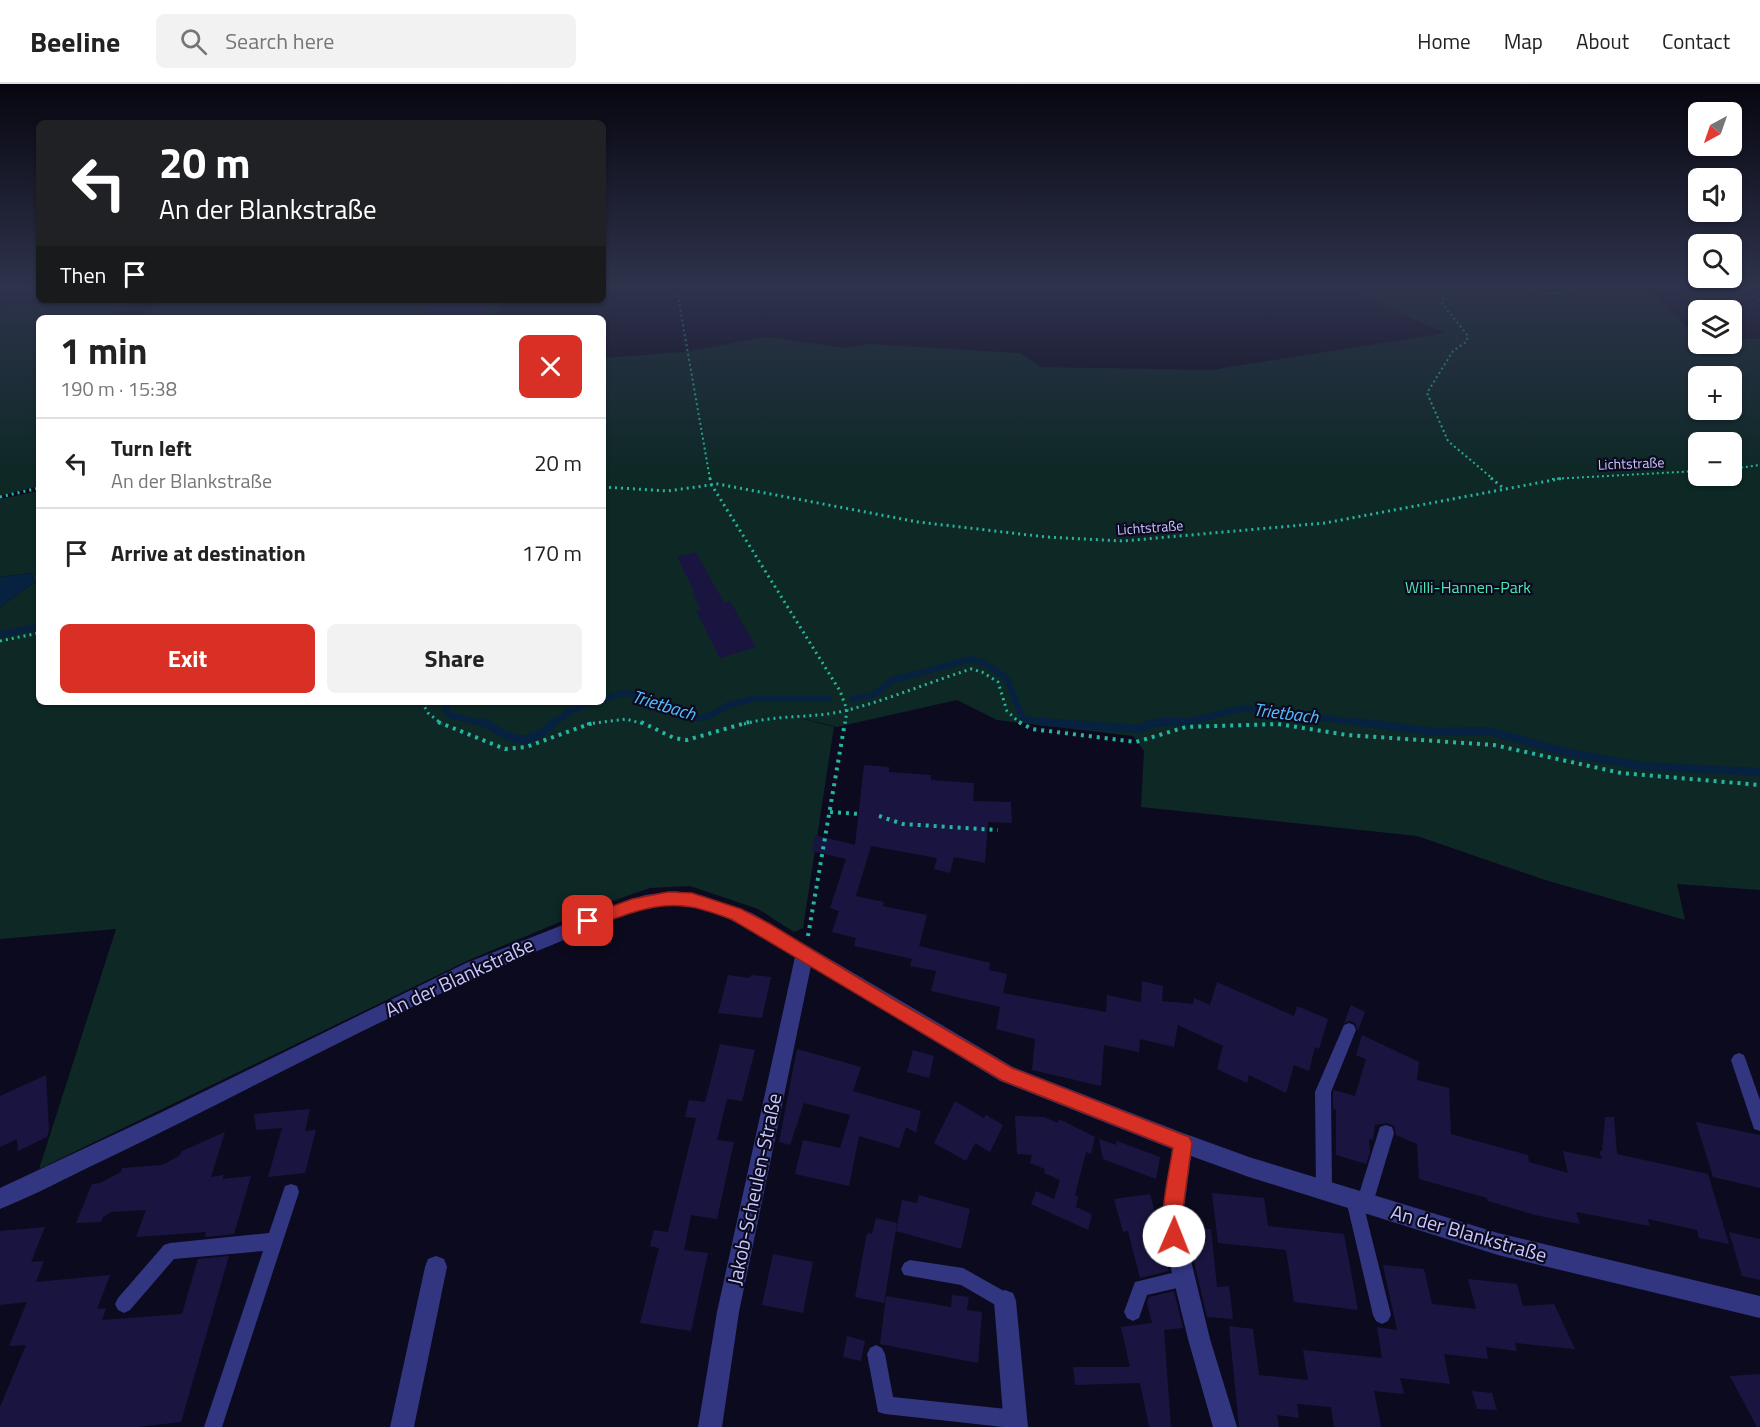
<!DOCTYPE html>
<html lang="en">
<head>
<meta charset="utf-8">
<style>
  :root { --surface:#fff; --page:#f2f2f2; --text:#222; --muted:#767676; --line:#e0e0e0; --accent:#d93025 }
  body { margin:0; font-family:"Titillium Web",sans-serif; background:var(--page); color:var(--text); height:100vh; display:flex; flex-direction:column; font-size:22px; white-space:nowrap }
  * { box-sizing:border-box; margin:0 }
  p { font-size:20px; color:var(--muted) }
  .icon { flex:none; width:33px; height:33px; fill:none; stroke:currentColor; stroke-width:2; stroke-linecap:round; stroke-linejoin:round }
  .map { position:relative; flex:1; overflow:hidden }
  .side { position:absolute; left:36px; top:231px; width:570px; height:390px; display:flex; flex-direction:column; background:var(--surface); border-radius:9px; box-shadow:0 2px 4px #0004 }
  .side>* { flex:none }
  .guide { position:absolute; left:36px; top:36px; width:570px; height:183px; border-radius:9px; box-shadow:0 2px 4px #0004; background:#202124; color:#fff; overflow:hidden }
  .needle { width:39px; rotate:220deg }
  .fabs { position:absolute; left:1688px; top:18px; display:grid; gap:12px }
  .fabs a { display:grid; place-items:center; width:54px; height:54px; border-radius:9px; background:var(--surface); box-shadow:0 2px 4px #0004; font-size:30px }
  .pin { position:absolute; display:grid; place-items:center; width:51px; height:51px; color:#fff; margin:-26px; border-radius:12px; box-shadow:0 3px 9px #0006 }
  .me { position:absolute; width:66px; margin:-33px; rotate:1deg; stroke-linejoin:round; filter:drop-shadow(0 0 4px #0008) }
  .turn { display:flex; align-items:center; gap:21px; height:126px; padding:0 24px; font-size:27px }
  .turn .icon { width:78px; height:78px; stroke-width:2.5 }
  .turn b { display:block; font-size:42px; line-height:51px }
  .then { display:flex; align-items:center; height:57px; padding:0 24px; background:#0003; gap:12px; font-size:22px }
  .round { display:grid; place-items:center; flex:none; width:63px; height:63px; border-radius:9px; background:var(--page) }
  .summary { display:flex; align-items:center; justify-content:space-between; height:102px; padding:0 24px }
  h1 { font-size:36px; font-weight:700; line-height:45px }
  .cta { display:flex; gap:12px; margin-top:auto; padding:12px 24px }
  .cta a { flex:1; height:69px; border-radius:9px; background:var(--accent); color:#fff; font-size:24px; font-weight:700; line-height:69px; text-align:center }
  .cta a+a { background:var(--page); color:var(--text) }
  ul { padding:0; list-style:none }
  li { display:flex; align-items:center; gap:18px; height:90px; padding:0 24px; border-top:2px solid var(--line) }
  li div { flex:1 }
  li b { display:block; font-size:22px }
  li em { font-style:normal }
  header { display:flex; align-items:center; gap:36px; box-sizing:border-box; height:84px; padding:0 30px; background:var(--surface); border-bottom:2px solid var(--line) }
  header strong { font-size:28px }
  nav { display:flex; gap:33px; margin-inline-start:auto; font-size:21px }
  .search { width:420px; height:54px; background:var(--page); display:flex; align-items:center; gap:15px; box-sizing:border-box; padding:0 21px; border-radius:9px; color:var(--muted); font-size:22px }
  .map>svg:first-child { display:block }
  .green { fill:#0d2825; fill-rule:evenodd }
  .water { fill:#072140 }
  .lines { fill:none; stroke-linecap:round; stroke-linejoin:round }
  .stream-far1 { stroke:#072140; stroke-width:6 }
  .stream { stroke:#072140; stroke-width:8 }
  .building { fill:#1a1540 }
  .path-far2 { stroke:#24b6a0; stroke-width:2; stroke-dasharray:2 3; stroke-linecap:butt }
  .path-far1 { stroke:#24b6a0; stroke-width:3; stroke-dasharray:2 4; stroke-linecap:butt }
  .path { stroke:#24b6a0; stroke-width:4; stroke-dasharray:3 5; stroke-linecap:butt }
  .service { fill:#323681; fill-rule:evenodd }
  .minor { fill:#323681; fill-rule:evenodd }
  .route { fill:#d93025; stroke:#8d1f18; stroke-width:1.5 }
  .labels { text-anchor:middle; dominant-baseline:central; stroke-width:4.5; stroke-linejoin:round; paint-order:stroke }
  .far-street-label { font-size:14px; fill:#c9c7ff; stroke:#0c0a1e }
  .park-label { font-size:16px; fill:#4ce7b2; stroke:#0c0a1e }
  .water-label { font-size:18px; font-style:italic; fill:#55bfff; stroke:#0c0a1e }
  .near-street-label { font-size:20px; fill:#c9c7ff; stroke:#0c0a1e }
</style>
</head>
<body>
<header>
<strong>Beeline</strong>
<div class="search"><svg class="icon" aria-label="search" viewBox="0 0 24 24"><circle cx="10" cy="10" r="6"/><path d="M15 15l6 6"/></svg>Search here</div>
<nav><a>Home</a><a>Map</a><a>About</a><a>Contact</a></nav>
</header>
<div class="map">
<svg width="1760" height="1343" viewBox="0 0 1760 1343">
  <rect width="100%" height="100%" fill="#0c0a1e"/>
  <g class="green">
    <path d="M 1337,201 L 1643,201 L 1698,254 L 1698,260 L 1731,260 L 1731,255 L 1760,255 L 1760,806 L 1677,800 L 1685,836 L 1545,796 L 1417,752 L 1141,723 L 1144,667 L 1133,652 L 997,636 L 957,616 L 837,643 L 777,628 L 834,643 L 803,844 L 794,848 L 758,825 L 690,802 L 650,804 L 598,822 L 469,876 L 39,1085 L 116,845 L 0,855 L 0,523 L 32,500 L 39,499 L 39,618 L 603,618 L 603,274 L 683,268 L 767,253 L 845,264 L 868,260 L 1020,269 L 1041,283 L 1211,286 L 1445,249 ZM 1698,292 L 1731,292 L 1731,326 L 1698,326 ZM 1698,358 L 1731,358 L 1731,392 L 1698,392 Z"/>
    <polygon points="130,216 109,234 39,234 39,402 0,412 0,222"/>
    <polygon points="161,216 503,216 494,234 140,234"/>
    <polygon points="39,407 39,496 33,497 32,489 0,493 0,415"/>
  </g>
  <polygon class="water" points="32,489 33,497 39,496 39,499 32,500 0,523 0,493"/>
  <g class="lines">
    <g class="stream-far1">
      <polyline points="0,550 39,543"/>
      <polyline points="603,615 623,609 635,611 696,634 707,633 729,621 753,615 829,615"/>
      <polyline points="852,615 873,611 893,596 971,575 986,580 1007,595 1023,635 1064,640"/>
      <polyline points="448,618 446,625 449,631 486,640"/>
      <polyline points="553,640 570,627 592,618"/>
      <polyline points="1150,640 1188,638 1242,624 1371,640"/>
    </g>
    <g class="stream">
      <path d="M 484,638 C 513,657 527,665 555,638"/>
      <polyline points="1042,638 1139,645 1152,639 1164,638"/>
      <polyline points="1167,638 1186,638"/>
      <polyline points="1358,638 1436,648 1489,647 1565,668 1641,682 1760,688"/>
    </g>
  </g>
  <g class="building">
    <polygon points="432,216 486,216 486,231 422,234"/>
    <polygon points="696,468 724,519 730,517 756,563 720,574 696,527 701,526 692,509 695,509 677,473"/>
    <polygon points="864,681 889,683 889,688 931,691 931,696 974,699 973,717 1011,718 1012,739 988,738 985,779 954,773 950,789 934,785 937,774 871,762 856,812 884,818 883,822 927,831 919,862 990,879 989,886 1007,890 1003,909 1106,928 1107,911 1141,918 1142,897 1163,902 1162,917 1193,920 1194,914 1210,921 1217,898 1294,932 1297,922 1328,935 1319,965 1315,963 1309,987 1294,981 1286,1009 1249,991 1247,999 1217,985 1223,962 1178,941 1174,963 1140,955 1139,968 1104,961 1101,1002 1032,986 1035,955 996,945 1000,923 931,907 936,887 910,882 912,875 854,862 856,854 832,848 839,827 830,824 846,775 812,767 815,751 855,761"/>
    <polygon points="728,891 750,894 751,891 771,893 762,934 718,929"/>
    <polygon points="1351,921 1365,928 1358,947 1355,939 1350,937 1344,939"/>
    <polygon points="1362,951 1419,978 1417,996 1449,1004 1451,1050 1528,1071 1529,1078 1568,1089 1563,1067 1602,1075 1599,1067 1602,1067 1605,1033 1614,1033 1617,1070 1708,1090 1729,1160 1699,1154 1697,1146 1648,1135 1650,1142 1576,1128 1580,1140 1535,1131 1488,1117 1487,1114 1419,1095 1417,1060 1396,1051 1394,1042 1387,1039 1375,1041 1373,1056 1369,1055 1370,1068 1366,1080 1336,1071 1336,1026 1333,1025 1333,1008 1334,1006 1355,1012 1366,975 1356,971"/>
    <polygon points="720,960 755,966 742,1017 727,1015 717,1056 734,1058 717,1135 691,1131 684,1166 708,1169 691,1247 640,1239 659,1164 650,1162 654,1146 668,1148 696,1034 685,1033 689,1016 705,1018"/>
    <polygon points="797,965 861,983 853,1007 921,1027 916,1049 906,1043 899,1064 859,1052 849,1102 795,1090 803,1056 840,1064 850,1031 804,1019 790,1061 779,1058"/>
    <polygon points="913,966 934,972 929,994 907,988"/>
    <polygon points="46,991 49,1046 47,1053 18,1067 17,1055 0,1063 0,1012"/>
    <polygon points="955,1017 984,1034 986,1031 1003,1041 990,1068 975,1059 966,1077 934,1059"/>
    <polygon points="310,1025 305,1047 316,1046 305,1089 268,1093 282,1044 256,1046 254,1030"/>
    <polygon points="1015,1032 1044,1033 1058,1039 1059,1035 1095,1053 1091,1070 1086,1068 1075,1111 1078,1113 1076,1123 1092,1130 1088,1146 1031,1120 1036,1107 1054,1115 1060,1096 1044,1089 1045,1085 1030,1079 1032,1071 1017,1070"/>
    <polygon points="1696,1038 1760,1051 1760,1104 1713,1093"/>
    <polygon points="225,1048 211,1093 224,1091 222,1095 251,1092 234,1150 205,1153 206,1148 136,1153 146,1126 111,1128 103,1133 101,1138 76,1139 92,1100 100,1099 121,1088 122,1084 162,1081 179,1072 182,1067"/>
    <polygon points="1099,1055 1116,1061 1117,1057 1160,1073 1156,1095 1103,1075"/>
    <polygon points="1212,1109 1264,1114 1268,1142 1344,1150 1358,1226 1294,1218 1286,1166 1218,1159"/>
    <polygon points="1150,1110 1158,1140 1161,1140 1161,1153 1169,1187 1140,1194 1128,1147 1123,1148 1114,1115"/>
    <polygon points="919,1111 970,1125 961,1165 896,1147 902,1116 917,1119"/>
    <polygon points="876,1134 897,1139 884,1219 855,1213 867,1149 872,1150"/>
    <polygon points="45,1143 31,1178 44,1177 36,1198 110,1191 97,1225 106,1224 102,1236 182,1230 198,1175 229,1172 181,1338 137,1343 0,1343 0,1323 26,1261 9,1262 27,1218 0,1221 0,1147"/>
    <polygon points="1186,1143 1211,1145 1217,1203 1229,1202 1233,1235 1207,1233"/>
    <polygon points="1729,1148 1760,1155 1760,1196 1742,1192"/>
    <polygon points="773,1170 813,1178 803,1229 762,1221"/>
    <polygon points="1383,1181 1424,1185 1432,1220 1476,1225 1468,1195 1517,1200 1523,1222 1554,1220 1575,1265 1515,1259 1517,1267 1486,1263 1488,1275 1444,1270 1450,1300 1400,1294 1404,1310 1374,1307 1381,1343 1334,1343 1331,1323 1297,1320 1299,1334 1277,1331 1279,1343 1239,1343 1229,1242 1253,1245 1259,1291 1308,1296 1303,1266 1382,1274 1377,1243 1397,1246"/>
    <polygon points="1174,1207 1183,1244 1164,1246 1171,1343 1149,1343 1140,1299 1075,1301 1073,1283 1130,1283 1121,1243 1152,1239 1147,1219 1149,1213"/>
    <polygon points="952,1211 969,1213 967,1226 982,1228 978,1279 880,1260 886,1212 951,1223"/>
    <polygon points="847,1252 865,1257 861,1277 843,1273"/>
    <polygon points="1760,1290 1760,1343 1757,1343 1730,1292"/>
    <polygon points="1472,1307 1492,1309 1497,1326 1477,1325"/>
  </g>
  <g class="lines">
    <g class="path-far2">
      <polyline points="676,201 710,395"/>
      <polyline points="1438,201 1445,209 1442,219 1468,252 1466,258 1453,267 1427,309 1448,357 1493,395"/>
      <polyline points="1494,201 1554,210 1587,201"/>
      <polyline points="1544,201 1553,209"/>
      <polyline points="1742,201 1760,218"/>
      <polyline points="1731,385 1760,381"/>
      <polyline points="1552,395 1698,387"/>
    </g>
    <g class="path-far1">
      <polyline points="710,394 711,400 840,607 847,626 845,640"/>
      <polyline points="1491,394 1502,403"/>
      <polyline points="603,403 667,407 718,400 918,438 1046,453 1123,457 1325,439 1564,394"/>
      <polyline points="0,413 39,404"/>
      <polyline points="0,557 39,549"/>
      <polyline points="422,618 428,629 442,640"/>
      <polyline points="587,640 626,635 644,640"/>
      <path d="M 744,640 C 778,630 814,635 848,626 C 890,615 930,598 971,585 L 982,588 L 998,598 L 1007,627 L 1021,640"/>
    </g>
    <g class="path">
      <polyline points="438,638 505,665 526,663 595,638"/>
      <polyline points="641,638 674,654 687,656 749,638"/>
      <polyline points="1019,638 1032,645 1136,658 1186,643 1278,640 1347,651 1494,661 1621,689 1760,701"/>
      <polyline points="830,728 859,730"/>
      <polyline points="879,732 903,740 998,746"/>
      <polyline points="808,852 845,638"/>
    </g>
    <g class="service">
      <polygon points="1349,939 1354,941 1356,946 1331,1008 1332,1106 1330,1112 1324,1114 1318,1112 1316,1106 1315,1008 1344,941"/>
      <polygon points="1739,969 1744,971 1760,1016 1760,1047 1754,1045 1731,976 1734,971"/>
      <polygon points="1386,1041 1392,1043 1394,1049 1373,1119 1371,1125 1365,1127 1391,1231 1388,1237 1382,1240 1376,1237 1373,1231 1346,1116 1348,1110 1354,1108 1359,1110 1378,1049 1380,1043"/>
      <polygon points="291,1100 297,1102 299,1108 222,1343 204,1343 263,1167 174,1175 130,1226 124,1229 118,1226 115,1220 118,1214 164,1161 170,1159 269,1149 285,1102"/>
      <polygon points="910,1176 963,1184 1011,1211 1014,1217 1011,1223 1005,1226 999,1223 961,1201 904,1191 901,1185 904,1179"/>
      <polygon points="1184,1186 1190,1189 1193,1195 1190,1201 1147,1211 1139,1234 1133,1237 1127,1234 1124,1228 1135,1198"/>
      <polygon points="876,1261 882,1264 885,1270 893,1313 1016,1326 1023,1328 1025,1335 1023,1342 1003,1343 885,1330 878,1328 867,1270 870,1264"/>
    </g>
    <g class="minor">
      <path d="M 675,807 L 704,812 L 752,829 L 1013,983 L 1183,1049 L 1249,1073 L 1498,1149 L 1760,1212 L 1760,1234 L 1498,1171 L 1249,1093 L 1191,1072 L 1183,1132 L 1185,1152 L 1210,1255 L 1237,1343 L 1213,1343 L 1188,1255 L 1163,1152 L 1163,1132 L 1172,1065 L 1000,997 L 811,882 L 739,1228 L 722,1343 L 698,1343 L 717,1228 L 795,873 C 759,851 721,824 676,821 C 636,819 584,848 547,863 C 395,925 251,1006 102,1077 C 68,1093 35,1111 0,1125 L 0,1104 L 160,1029 L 466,879 L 606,824 L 645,811 Z"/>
      <polygon points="436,1172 444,1175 447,1183 414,1343 390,1343 425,1183 428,1175"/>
      <polygon points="1005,1206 1013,1209 1016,1217 1028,1343 1004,1343 994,1217 997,1209"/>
    </g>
  </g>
  <linearGradient id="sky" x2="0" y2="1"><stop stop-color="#070610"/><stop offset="0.52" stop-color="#2e334c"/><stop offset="1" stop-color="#2e334c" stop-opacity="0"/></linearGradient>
  <rect width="1760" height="389" fill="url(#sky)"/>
  <path class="route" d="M 668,808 L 692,809 L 741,825 L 770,840 L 893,915 L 1012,984 L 1189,1053 L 1192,1059 L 1182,1132 L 1183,1152 L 1180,1159 L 1174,1162 L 1167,1159 C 1157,1135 1169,1090 1173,1064 L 1001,996 L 731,835 C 718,831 705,825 691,823 C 656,816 620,833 588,844 L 583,842 L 580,837 L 583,833 L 632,815 Z"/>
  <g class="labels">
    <g class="far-street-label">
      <text transform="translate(1631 379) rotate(-2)">Lichtstraße</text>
      <text transform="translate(1150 443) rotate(-4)">Lichtstraße</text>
    </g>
    <g class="park-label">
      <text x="1468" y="503">Willi-Hannen-Park</text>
    </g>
    <g class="water-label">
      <text transform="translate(664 621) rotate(17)">Trietbach</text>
      <text transform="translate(1286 629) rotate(7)">Trietbach</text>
    </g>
    <g class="near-street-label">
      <text transform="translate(459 893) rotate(-25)">An der Blankstraße</text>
      <text transform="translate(754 1105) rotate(-78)">Jakob-Scheulen-Straße</text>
      <text transform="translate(1469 1149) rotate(16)">An der Blankstraße</text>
    </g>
  </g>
</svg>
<div class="fabs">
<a><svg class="needle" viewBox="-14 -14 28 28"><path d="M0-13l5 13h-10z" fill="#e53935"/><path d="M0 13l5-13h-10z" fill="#767676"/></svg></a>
<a><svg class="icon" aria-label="sound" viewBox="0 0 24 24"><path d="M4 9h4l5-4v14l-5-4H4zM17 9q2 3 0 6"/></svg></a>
<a><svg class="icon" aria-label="search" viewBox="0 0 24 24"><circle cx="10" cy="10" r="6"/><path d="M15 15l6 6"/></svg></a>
<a><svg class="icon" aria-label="layers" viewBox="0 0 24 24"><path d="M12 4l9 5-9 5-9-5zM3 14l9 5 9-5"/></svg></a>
<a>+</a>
<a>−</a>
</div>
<div class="pin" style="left:588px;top:837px;background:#d93025"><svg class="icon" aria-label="arrive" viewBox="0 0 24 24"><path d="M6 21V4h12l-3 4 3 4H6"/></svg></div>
<svg class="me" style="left:1174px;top:1152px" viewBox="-20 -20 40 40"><circle r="19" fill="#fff"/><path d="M0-13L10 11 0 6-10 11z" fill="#d93025"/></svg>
<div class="guide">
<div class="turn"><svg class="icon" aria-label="left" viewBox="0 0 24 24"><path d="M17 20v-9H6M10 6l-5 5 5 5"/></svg><div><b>20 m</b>An der Blankstraße</div></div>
<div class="then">Then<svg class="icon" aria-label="arrive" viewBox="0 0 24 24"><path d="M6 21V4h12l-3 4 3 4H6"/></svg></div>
</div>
<section class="side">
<div class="summary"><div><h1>1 min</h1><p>190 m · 15:38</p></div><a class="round" style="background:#d93025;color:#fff"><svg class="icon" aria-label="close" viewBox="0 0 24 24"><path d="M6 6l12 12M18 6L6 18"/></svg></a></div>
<ul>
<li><svg class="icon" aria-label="left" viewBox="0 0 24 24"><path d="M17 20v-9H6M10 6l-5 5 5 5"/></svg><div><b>Turn left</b><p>An der Blankstraße</p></div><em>20 m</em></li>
<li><svg class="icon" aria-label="arrive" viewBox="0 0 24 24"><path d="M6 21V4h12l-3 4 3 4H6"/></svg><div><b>Arrive at destination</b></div><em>170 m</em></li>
</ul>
<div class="cta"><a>Exit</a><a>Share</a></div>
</section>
</div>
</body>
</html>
